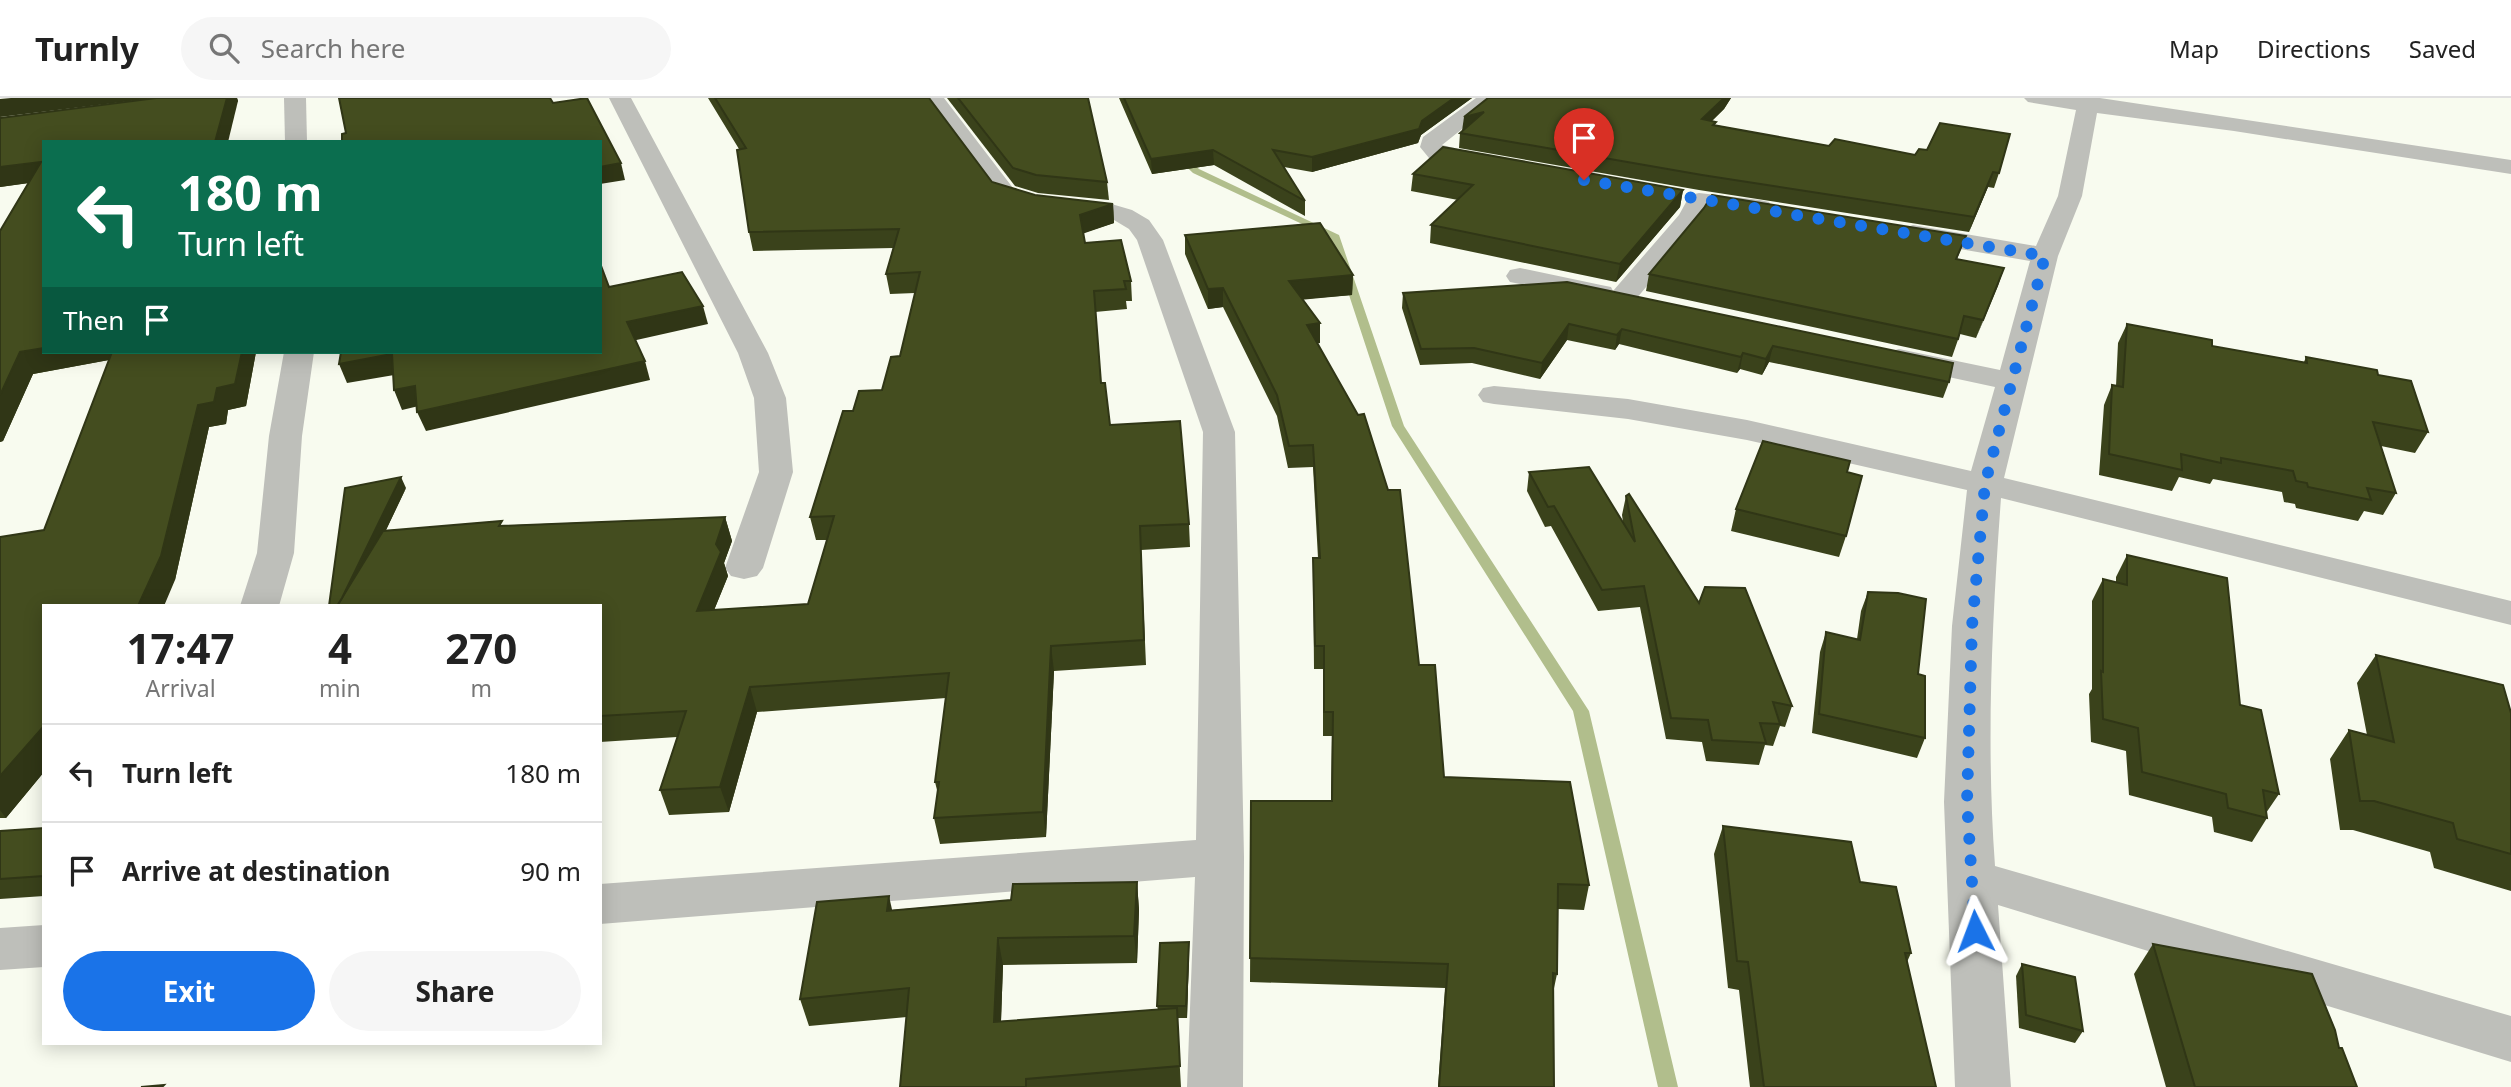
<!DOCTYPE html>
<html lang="en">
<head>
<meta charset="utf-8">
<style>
  :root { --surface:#fff; --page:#f6f6f6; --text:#222; --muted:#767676; --line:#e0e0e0; --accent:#1a73e8 }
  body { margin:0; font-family:"Noto Sans",sans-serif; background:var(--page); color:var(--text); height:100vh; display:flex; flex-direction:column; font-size:26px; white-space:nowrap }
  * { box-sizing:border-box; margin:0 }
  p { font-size:23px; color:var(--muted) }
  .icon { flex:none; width:38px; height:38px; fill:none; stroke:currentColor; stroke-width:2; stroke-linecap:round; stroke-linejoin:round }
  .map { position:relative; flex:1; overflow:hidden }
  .drawer { position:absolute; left:42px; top:506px; width:560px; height:441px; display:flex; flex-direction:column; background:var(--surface); border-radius:0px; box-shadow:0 4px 18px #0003 }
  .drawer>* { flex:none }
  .top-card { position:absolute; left:42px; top:42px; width:560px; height:214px; border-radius:0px; box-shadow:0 4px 18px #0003; background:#0b6e4f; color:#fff; overflow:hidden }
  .pin { position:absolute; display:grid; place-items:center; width:60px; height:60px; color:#fff; margin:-72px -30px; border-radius:50% 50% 50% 0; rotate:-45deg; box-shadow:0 0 7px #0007 }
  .pin .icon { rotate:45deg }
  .me { position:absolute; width:77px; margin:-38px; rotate:357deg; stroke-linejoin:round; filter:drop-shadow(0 0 5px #0008) }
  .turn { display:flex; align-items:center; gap:24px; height:147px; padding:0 21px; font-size:32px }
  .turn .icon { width:91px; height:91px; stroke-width:2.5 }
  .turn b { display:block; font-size:49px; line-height:60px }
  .then { display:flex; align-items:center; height:66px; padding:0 21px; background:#0003; gap:14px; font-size:26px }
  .eta { display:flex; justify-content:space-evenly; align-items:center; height:119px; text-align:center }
  .eta b { font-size:42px; font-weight:700; line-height:49px }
  .button { display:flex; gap:14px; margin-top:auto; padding:14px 21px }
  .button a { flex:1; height:80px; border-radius:42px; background:var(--accent); color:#fff; font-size:28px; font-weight:700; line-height:80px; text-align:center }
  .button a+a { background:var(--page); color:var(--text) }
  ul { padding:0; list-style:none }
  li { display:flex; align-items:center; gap:21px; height:98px; padding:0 21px; border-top:2px solid var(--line) }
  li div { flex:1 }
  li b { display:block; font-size:26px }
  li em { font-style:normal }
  header { display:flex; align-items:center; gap:42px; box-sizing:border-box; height:98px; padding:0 35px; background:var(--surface); border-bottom:2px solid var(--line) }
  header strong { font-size:33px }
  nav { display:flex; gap:38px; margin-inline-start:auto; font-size:24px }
  .search { width:490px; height:63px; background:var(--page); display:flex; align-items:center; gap:18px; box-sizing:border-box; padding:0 24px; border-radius:38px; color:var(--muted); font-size:26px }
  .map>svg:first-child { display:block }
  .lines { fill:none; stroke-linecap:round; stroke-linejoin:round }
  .stream { fill:#b1be8c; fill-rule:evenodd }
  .minor { fill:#bebfba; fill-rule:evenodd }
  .wall { fill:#3a421b }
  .shaded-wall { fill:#303616 }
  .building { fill:#444d1f; stroke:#303616; stroke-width:2 }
  .route { stroke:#1a73e8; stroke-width:12; stroke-dasharray:0 21.6 }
</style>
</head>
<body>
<header>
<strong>Turnly</strong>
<div class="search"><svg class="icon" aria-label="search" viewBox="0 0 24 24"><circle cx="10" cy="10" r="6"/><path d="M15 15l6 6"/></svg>Search here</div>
<nav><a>Map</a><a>Directions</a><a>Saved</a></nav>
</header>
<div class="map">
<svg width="2511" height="989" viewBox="0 0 2511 989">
  <rect width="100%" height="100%" fill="#f8fbef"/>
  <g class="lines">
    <polygon class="stream" points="1176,55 1182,55 1199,71 1339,137 1404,328 1589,613 1678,989 1658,989 1573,613 1392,328 1330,139 1193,75 1176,59"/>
    <g class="minor">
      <polygon points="284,0 306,0 307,44 285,44"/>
      <polygon points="609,0 631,0 768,255 786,300 793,374 763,470 757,478 744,481 731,478 725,470 759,374 754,300 738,255"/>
      <polygon points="922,0 944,0 1013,90 1037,98 1108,105 1132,112 1149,122 1163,142 1235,334 1244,759 1243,989 1187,989 1195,779 600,826 600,786 1196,742 1203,334 1137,142 1129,131 1114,122 1037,113 995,100"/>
      <polygon points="1476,0 1501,0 1442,47 1495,60 1499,65 1495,70 1487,72 1429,60 1420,49 1423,39"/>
      <path d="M 2024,0 L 2100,0 L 2511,62 L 2511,76 L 2234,33 L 2097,15 L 2082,98 L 2058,158 L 2004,380 L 2511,503 L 2511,527 L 2001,400 C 1992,523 1986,646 1995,768 L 2511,918 L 2511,964 L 1998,807 L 2011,989 L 1955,989 L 1944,704 L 1952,528 L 1967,392 L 1747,342 L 1628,321 L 1494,306 L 1483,304 L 1478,297 L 1483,290 L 1494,288 L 1628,301 L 1747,322 L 1971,373 L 1995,289 L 1888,266 L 1884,260 L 1888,254 L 1899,251 L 2000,272 L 2030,163 L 1913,143 L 1904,140 L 1900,135 L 1904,130 L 1913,127 L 2036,148 L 2058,98 L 2076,12 L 2028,4 Z"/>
      <polygon points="1699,95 1760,102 1769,104 1772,109 1769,114 1760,116 1707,110 1699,125 1632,206 1622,208 1612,206 1609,201 1601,203 1520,186 1510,184 1506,178 1510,172 1520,170 1601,187 1611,189 1613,193 1679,117 1690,97"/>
      <polygon points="284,254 314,254 302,338 294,455 279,508 240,508 257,455 269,338"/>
      <polygon points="44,827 44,869 0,872 0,830"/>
    </g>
  </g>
  <g class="wall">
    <polygon points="227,0 237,0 238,3 44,254 256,254 246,308 228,312 226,326 209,329 175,482 44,508 44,674 6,720 0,720 0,439 44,432 109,262 33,276 3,343 0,344 0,133 28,85 0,89 0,20"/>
    <polygon points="708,0 929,0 992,84 1035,97 1113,106 1114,125 1083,135 1085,145 1131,183 1132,203 1126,203 1127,211 1095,214 1101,285 1110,327 1189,426 1190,449 1141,452 1146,567 1054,573 1046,739 940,746 934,720 938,696 935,684 946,600 757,614 729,714 669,717 660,692 677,639 600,644 600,508 329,508 406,390 386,432 725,419 732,443 724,465 728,478 714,512 808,506 827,442 816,442 810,419 853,313 882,292 900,258 915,195 890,196 886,176 893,150 753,153 749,134 739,51"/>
    <polygon points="947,0 1088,0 1107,84 1109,102 1038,95 1015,88"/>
    <polygon points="1119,0 1472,0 1421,37 1418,45 1312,74 1284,69 1305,103 1305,118 1214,67 1152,76"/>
    <polygon points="1488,0 1731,0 1724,11 1712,23 1716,24 1715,27 1829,48 1999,75 1994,90 1988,89 1969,134 1699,92 1459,50 1460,35"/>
    <polygon points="1413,76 1683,92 1680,109 1616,184 1430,145 1431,127 1458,102 1411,93"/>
    <polygon points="1185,137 1353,177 1352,197 1303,201 1320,225 1320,245 1317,245 1419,567 1444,679 1589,787 1584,812 1558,811 1557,876 1553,895 1554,989 1438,989 1445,890 1250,884 1251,703 1331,703 1332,638 1323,638 1323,571 1314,571 1313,460 1318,460 1313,369 1288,370 1277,318 1223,209 1208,211 1185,156"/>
    <polygon points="1966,138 1957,161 2004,170 1976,240 1960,236 1952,259 1646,193 1649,176"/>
    <polygon points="1567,184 1949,284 1943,300 1769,264 1762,277 1740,271 1737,275 1619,246 1615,252 1567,242 1540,281 1472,265 1420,267 1402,210 1403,195"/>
    <polygon points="2127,226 2212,248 2304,264 2306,259 2378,277 2428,334 2415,355 2381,348 2396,395 2383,417 2364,413 2358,423 2296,410 2295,406 2284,404 2282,394 2213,381 2210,386 2179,379 2172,393 2099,377 2104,307 2112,287 2116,288 2118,245"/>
    <polygon points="1529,374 1623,424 1622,417 1626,398 1699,505 1792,608 1785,629 1780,628 1773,648 1765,647 1759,667 1706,663 1702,644 1666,641 1640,509 1598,513 1551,428 1545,429 1527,393"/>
    <polygon points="1847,374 1846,438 1839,459 1731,433 1736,411"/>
    <polygon points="2127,457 2240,607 2279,696 2266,715 2267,720 2252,744 2214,734 2212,719 2129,697 2126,653 2091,644 2089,596 2092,591 2092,503 2103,481 2116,484 2116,479"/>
    <polygon points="1868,494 1918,576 1925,640 1917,660 1812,635 1820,554 1826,534 1857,541 1861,513"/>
    <polygon points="2376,557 2511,615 2511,793 2434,770 2430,754 2353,732 2340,732 2330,661 2349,632 2367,637 2357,585"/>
    <polygon points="1723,728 1860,784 1911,855 1907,864 1936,989 1750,989 1739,892 1728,890 1714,756"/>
    <polygon points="44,730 44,798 0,801 0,733"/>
    <polygon points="1137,784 1139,812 1137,865 1003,867 1001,923 1158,912 1157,908 1189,857 1187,920 1177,920 1181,989 900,989 907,919 809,928 800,901 892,812 1011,802"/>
    <polygon points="2153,846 2339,950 2357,989 2166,989 2134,876"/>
    <polygon points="2022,866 2083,933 2075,945 2019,930 2016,878"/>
  </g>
  <g class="shaded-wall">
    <polygon points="11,0 155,0 0,19 0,1"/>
    <polygon points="227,0 237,0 238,3 228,44 215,44"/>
    <polygon points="1454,0 1472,0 1421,37 1418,45 1312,74 1312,59 1422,23"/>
    <polygon points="1724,0 1731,0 1724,11 1699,35 1702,21"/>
    <polygon points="1484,14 1462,33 1464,19"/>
    <polygon points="1213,52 1214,67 1152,76 1151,61"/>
    <polygon points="41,64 44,83 0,89 0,69"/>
    <polygon points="621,65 625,82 600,86 600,69"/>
    <polygon points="1993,74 1988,89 1969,134 1974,119"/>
    <polygon points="1683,92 1680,109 1616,184 1620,166"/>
    <polygon points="1113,106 1114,125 1082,136 1080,117"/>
    <polygon points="2004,170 1998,188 1976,240 1983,222"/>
    <polygon points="1353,177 1352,197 1289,203 1289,183"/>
    <polygon points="1223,190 1223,209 1208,211 1208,191"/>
    <polygon points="703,208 708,226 632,243 627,224"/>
    <polygon points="1320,225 1320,245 1306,247 1307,227"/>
    <polygon points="1569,226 1567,242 1540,281 1542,265"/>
    <polygon points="1622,231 1619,246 1615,252 1617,237"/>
    <polygon points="1773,248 1769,264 1762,277 1766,261"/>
    <polygon points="44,250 44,254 121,254 114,261 33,276 3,343 0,344 0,297 20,254"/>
    <polygon points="242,254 256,254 246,308 228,312 226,326 209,329 175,482 164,508 138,508 198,307 217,290"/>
    <polygon points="1743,255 1740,271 1737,275 1741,259"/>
    <polygon points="392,256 400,276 347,285 339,266"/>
    <polygon points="645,263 650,282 426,333 417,314"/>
    <polygon points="415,288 423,307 402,312 394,292"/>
    <polygon points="401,379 406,390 350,508 338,508"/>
    <polygon points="725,419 732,443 724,465 728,478 704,537 697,513 716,446"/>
    <polygon points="1051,548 1054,573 1046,739 1043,714"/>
    <polygon points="750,589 757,614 729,714 720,689"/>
    <polygon points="44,628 44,674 6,720 0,712 0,678"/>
    <polygon points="1137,784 1139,812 1137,865 1134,838"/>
    <polygon points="889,798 895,825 887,813"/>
    <polygon points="998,840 1003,867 1000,951 994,924"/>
    <polygon points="1189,844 1189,857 1187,920 1186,908"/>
  </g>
  <g class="building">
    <polygon points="156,0 227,0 215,44 44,44 44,250 20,254 0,297 0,133 41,64 0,69 0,20"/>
    <polygon points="339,0 550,0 553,5 587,0 621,65 600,69 600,44 342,44 342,36 346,35"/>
    <polygon points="715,0 929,0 992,84 1035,97 1113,106 1080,117 1085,145 1121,142 1131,183 1124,183 1126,191 1094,193 1101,285 1105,285 1110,327 1180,323 1189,426 1140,428 1144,542 1051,548 1043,714 934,720 939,684 935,684 949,575 750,589 720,689 660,692 686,613 600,618 600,508 337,508 383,433 502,423 499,428 725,419 716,446 721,454 697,513 808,506 834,418 810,419 843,313 853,313 859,293 882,292 891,259 900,258 920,174 886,176 899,131 749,134 737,52 746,50"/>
    <polygon points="958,0 1088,0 1107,84 1036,77 1013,70"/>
    <polygon points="1124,0 1454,0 1422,23 1419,31 1312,59 1273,52 1305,103 1213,52 1151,61"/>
    <polygon points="1488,0 1724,0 1702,21 1716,24 1713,27 1829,48 1835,41 1915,57 1919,51 1927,52 1940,25 2010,36 1999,75 1993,74 1974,119 1702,77 1460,35 1484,14 1464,19"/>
    <polygon points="1443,49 1683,92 1620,166 1431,127 1473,87 1413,76"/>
    <polygon points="1712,97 1966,138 1956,161 2004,170 1983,222 1964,218 1958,241 1649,176 1704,110"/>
    <polygon points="1320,125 1353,177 1289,183 1320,225 1307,227 1358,317 1364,316 1388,392 1400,392 1419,567 1435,567 1444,679 1570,684 1589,787 1558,786 1557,876 1553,875 1554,989 1439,989 1448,866 1250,860 1251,703 1332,703 1333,614 1324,614 1324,548 1315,548 1313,460 1320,460 1313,347 1289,348 1277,297 1223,190 1208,191 1185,137"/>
    <polygon points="600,165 609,189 682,174 703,208 627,224 645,263 417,314 415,288 394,292 392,256 339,266 341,254 600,254"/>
    <polygon points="1567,184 1953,265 1949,284 1773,248 1766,261 1743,255 1741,259 1622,231 1617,237 1569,226 1542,265 1474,250 1421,251 1403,195"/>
    <polygon points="2127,226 2212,242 2212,248 2307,265 2306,259 2377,272 2378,277 2411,283 2428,334 2373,324 2396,395 2367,390 2371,402 2308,389 2307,385 2296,383 2293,373 2221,360 2221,365 2181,356 2182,372 2109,356 2112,287 2123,289"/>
    <polygon points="112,254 242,254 235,286 217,290 214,304 198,307 161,458 138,508 44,508 44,628 0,678 0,439 44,432"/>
    <polygon points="1763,343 1850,363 1847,374 1862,378 1846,438 1736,411"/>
    <polygon points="1589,369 1635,444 1626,398 1629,396 1699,505 1705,489 1745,490 1792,608 1773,604 1780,626 1760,625 1766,645 1712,642 1708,622 1671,620 1644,488 1602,492 1554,408 1548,409 1529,374"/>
    <polygon points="401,379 342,500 337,508 329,508 345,390"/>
    <polygon points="2127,457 2227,480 2240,607 2261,612 2279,696 2263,692 2267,720 2228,710 2226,696 2142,674 2138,630 2103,621 2101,573 2103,574 2103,481 2127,487"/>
    <polygon points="1868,494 1898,495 1926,501 1918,576 1925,578 1925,640 1819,616 1826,534 1860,542"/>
    <polygon points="2376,557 2503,587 2511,615 2511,756 2457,741 2453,725 2374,703 2360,703 2349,632 2394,644"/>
    <polygon points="1723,728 1851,744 1860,784 1896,789 1911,855 1905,855 1936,989 1764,989 1748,864 1737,863"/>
    <polygon points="44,730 44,778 0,781 0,733"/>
    <polygon points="1137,784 1134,838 998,840 994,924 1177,910 1180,968 1026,981 1026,989 900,989 909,890 800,901 817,804 889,798 887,813 1011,802 1013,786"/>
    <polygon points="1189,844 1186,908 1157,908 1160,845"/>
    <polygon points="2153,846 2312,876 2335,932 2339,950 2342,950 2357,989 2195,989"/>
    <polygon points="2022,866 2075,879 2083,933 2026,917"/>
    <polygon points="164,987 162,989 141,989"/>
  </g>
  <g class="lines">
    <polyline class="route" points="1584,82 2045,158 1985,386 1972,528 1967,704 1975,833"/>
  </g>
</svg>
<div class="pin" style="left:1584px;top:82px;background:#d93025"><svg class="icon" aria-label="arrive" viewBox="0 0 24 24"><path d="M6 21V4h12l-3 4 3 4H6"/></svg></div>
<svg class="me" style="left:1975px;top:833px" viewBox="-20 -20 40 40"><path d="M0-17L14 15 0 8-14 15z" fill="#1a73e8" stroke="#fff" stroke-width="4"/></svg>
<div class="top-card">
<div class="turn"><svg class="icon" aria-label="left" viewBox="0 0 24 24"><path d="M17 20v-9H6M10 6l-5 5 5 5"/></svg><div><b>180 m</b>Turn left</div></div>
<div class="then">Then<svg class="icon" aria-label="arrive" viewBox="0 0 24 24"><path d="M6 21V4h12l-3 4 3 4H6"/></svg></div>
</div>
<section class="drawer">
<div class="eta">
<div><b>17:47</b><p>Arrival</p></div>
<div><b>4</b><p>min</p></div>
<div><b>270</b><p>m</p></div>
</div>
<ul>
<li><svg class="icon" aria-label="left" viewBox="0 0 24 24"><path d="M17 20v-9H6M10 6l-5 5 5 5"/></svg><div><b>Turn left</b></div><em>180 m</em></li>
<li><svg class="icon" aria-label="arrive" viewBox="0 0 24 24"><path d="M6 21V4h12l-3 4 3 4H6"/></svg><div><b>Arrive at destination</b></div><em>90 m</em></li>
</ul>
<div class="button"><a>Exit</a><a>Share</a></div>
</section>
</div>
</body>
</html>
